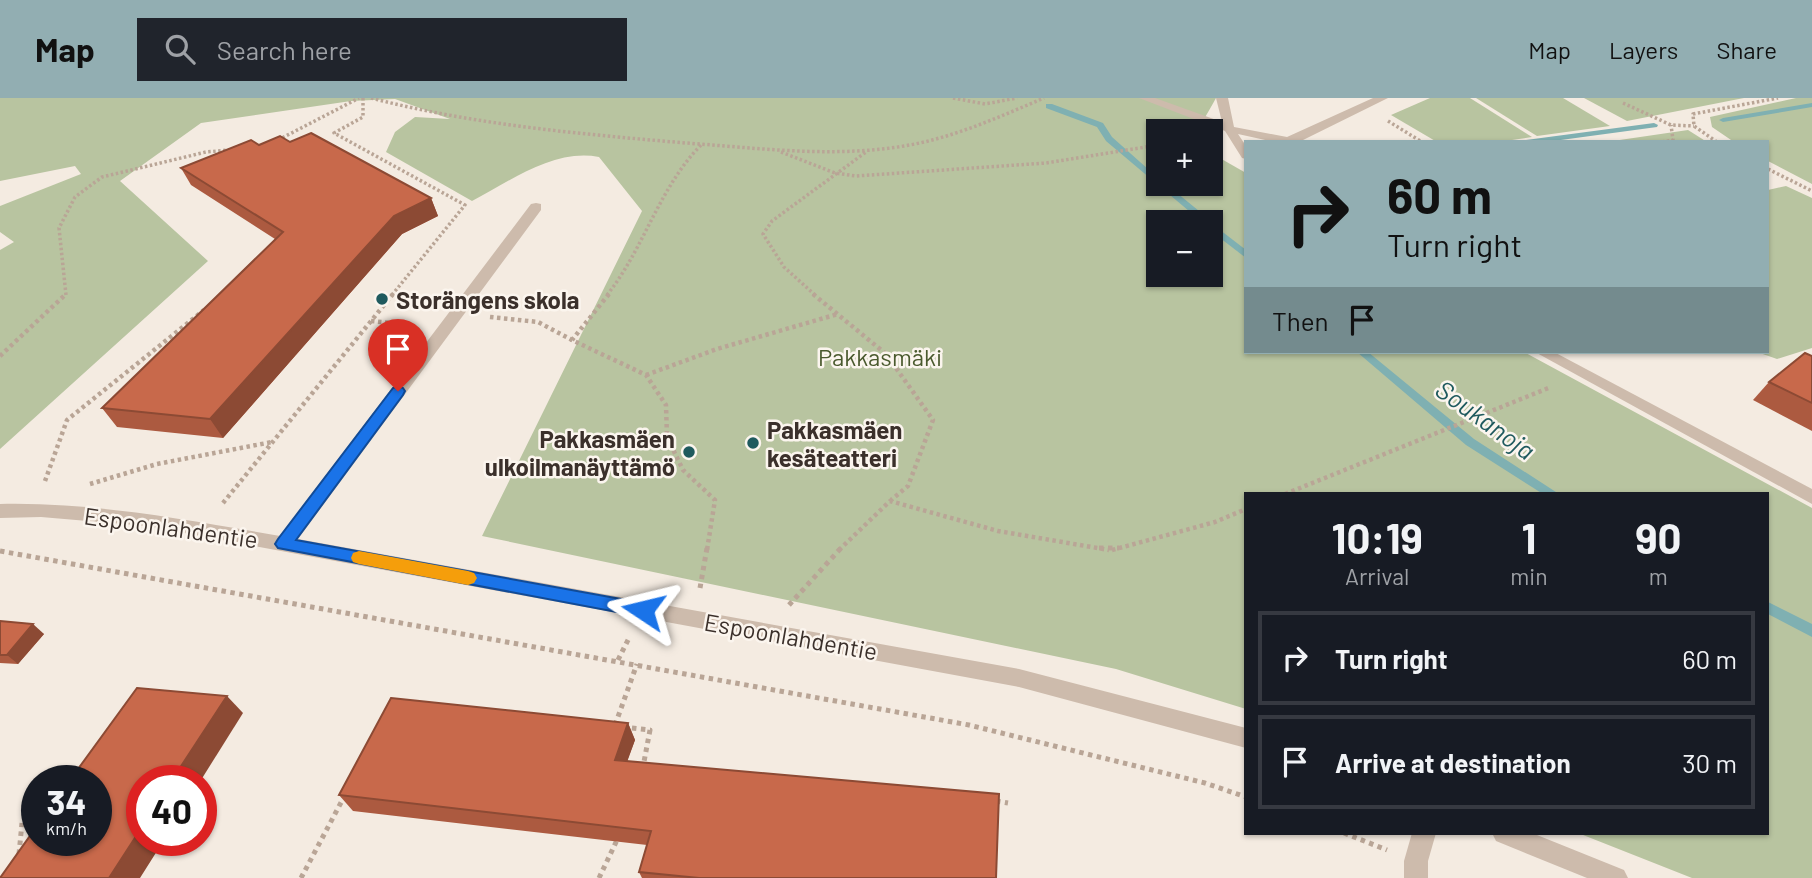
<!DOCTYPE html>
<html lang="en">
<head>
<meta charset="utf-8">
<style>
  :root { --surface:#171b24; --page:#20242c; --text:#f1f3f6; --muted:#9ea1a6; --line:#363941; --accent:#92aeb2 }
  body { margin:0; font-family:Barlow,sans-serif; background:var(--page); color:var(--text); height:100vh; display:flex; flex-direction:column; font-size:26px; white-space:nowrap }
  * { box-sizing:border-box; margin:0 }
  p { font-size:23px; color:var(--muted) }
  .icon { flex:none; width:38px; height:38px; fill:none; stroke:currentColor; stroke-width:2; stroke-linecap:round; stroke-linejoin:round }
  .map { position:relative; flex:1; overflow:hidden }
  .details { position:absolute; left:1244px; top:394px; width:525px; height:343px; display:flex; flex-direction:column; background:var(--surface); border-radius:0px; box-shadow:0 2px 5px #0004 }
  .details>* { flex:none }
  .hud { position:absolute; left:1244px; top:42px; width:525px; height:214px; border-radius:0px; box-shadow:0 2px 5px #0004; background:#92aeb2; color:#111; overflow:hidden }
  .controls { position:absolute; left:1146px; top:21px; display:grid; gap:14px }
  .controls a { display:grid; place-items:center; width:77px; height:77px; border-radius:0px; background:var(--surface); box-shadow:0 2px 5px #0004; font-size:35px }
  .speed { position:absolute; left:21px; top:667px; display:flex; gap:14px; font-size:35px; font-weight:700; text-align:center }
  .speed>* { display:grid; place-content:center; width:91px; height:91px; border-radius:50%; background:var(--surface); box-shadow:0 2px 5px #0004; line-height:1 }
  .speed small { font-size:18px; font-weight:400 }
  .speed .limit { border:10px solid #d22; background:#fff; color:#111 }
  .pin { position:absolute; display:grid; place-items:center; width:60px; height:60px; color:#fff; margin:-72px -30px; border-radius:50% 50% 50% 0; rotate:-45deg; box-shadow:0 0 7px #0007 }
  .pin .icon { rotate:45deg }
  .me { position:absolute; width:77px; margin:-38px; rotate:280deg; stroke-linejoin:round; filter:drop-shadow(0 0 5px #0008) }
  .turn { display:flex; align-items:center; gap:24px; height:147px; padding:0 28px; font-size:32px }
  .turn .icon { width:91px; height:91px; stroke-width:2.5 }
  .turn b { display:block; font-size:49px; line-height:60px }
  .then { display:flex; align-items:center; height:66px; padding:0 28px; background:#0003; gap:14px; font-size:26px }
  .eta { display:flex; justify-content:space-evenly; align-items:center; height:119px; text-align:center }
  .eta b { font-size:42px; font-weight:700; line-height:49px }
  ul { padding:0; list-style:none }
  li { display:flex; align-items:center; gap:21px; height:94px; margin:0 14px 10px; padding:0 14px; border:4px solid var(--line); border-radius:0px }
  li div { flex:1 }
  li b { display:block; font-size:26px }
  li em { font-style:normal }
  header { display:flex; align-items:center; gap:42px; box-sizing:border-box; height:98px; padding:0 35px; background:var(--accent); color:#111 }
  header strong { font-size:33px }
  nav { display:flex; gap:38px; margin-inline-start:auto; font-size:24px }
  .search { width:490px; height:63px; background:var(--page); display:flex; align-items:center; gap:18px; box-sizing:border-box; padding:0 24px; border-radius:0px; color:var(--muted); font-size:26px }
  .map>svg:first-child { display:block }
  .green { fill:#b8c4a0; fill-rule:evenodd }
  .lines { fill:none; stroke-linecap:round; stroke-linejoin:round }
  .stream { fill:#7fb0b2; fill-rule:evenodd }
  .path-far2 { stroke:#b9a596; stroke-width:3.5; stroke-dasharray:2.5 2.5; stroke-linecap:butt }
  .path-far1 { stroke:#b9a596; stroke-width:4.5; stroke-dasharray:3.5 3.5; stroke-linecap:butt }
  .path { stroke:#b9a596; stroke-width:5; stroke-dasharray:4.5 4.5; stroke-linecap:butt }
  .minor { fill:#cdbbac; fill-rule:evenodd }
  .wall { fill:#ac5a40 }
  .shaded-wall { fill:#8c4a34 }
  .building { fill:#c8694b; stroke:#8c4a34; stroke-width:2 }
  .route { fill:#1a73e8; stroke:#114b97; stroke-width:2 }
  .slow { fill:#f59e0b }
  .poi-dot { fill:#1f5a5e; stroke:#fbf5ee; stroke-width:2.5 }
  .labels { text-anchor:middle; dominant-baseline:central; stroke-width:5; stroke-linejoin:round; paint-order:stroke }
  .poi-label { font-size:24px; font-weight:bold; fill:#3b302b; stroke:#fbf5ee; text-anchor:start }
  .park-label { font-size:24px; fill:#4a5a2e; stroke:#fbf5ee }
  .street-label { font-size:24px; fill:#3b302b; stroke:#fbf5ee }
  .water-label { font-size:26px; font-style:italic; fill:#1f5a5e; stroke:#fbf5ee }
</style>
</head>
<body>
<header>
<strong>Map</strong>
<div class="search"><svg class="icon" aria-label="search" viewBox="0 0 24 24"><circle cx="10" cy="10" r="6"/><path d="M15 15l6 6"/></svg>Search here</div>
<nav><a>Map</a><a>Layers</a><a>Share</a></nav>
</header>
<div class="map">
<svg width="1812" height="780" viewBox="0 0 1812 780">
  <rect width="100%" height="100%" fill="#f4ebe1"/>
  <g class="green">
    <path d="M 0,0 L 1216,0 C 1196,36 1199,33 1158,33 L 1158,86 L 1211,86 L 1211,55 L 1246,75 L 1246,254 L 1524,254 L 1812,410 L 1812,780 L 1692,780 L 1578,735 L 1768,735 L 1768,396 L 1246,396 L 1246,611 L 1116,571 L 482,438 L 642,113 L 599,59 C 555,50 510,83 472,103 L 386,54 L 395,34 L 415,19 L 450,21 L 395,1 L 351,3 L 201,25 L 120,83 L 208,163 L 0,351 L 0,152 L 14,144 L 0,134 L 0,108 L 81,76 L 75,68 L 0,83 ZM 1158,124 L 1211,124 L 1211,177 L 1158,177 Z"/>
    <polygon points="1430,0 1470,0 1532,39 1498,44 1437,44 1391,17"/>
    <polygon points="1476,0 1563,0 1610,28 1537,38"/>
    <polygon points="1584,0 1744,0 1627,23"/>
    <polygon points="1796,0 1812,0 1812,86 1768,63 1768,44 1734,44 1712,29 1710,19"/>
    <polygon points="1688,32 1707,44 1606,44"/>
    <polygon points="1786,88 1812,100 1812,250 1777,261 1757,254 1768,254 1768,92"/>
  </g>
  <g class="lines">
    <g class="stream">
      <polygon points="1812,5 1812,9 1723,24 1719,22 1723,20"/>
      <polygon points="1046,6 1052,6 1103,25 1112,39 1158,80 1158,86 1166,86 1210,122 1212,124 1211,125 1202,124 1106,43 1097,29 1046,10"/>
      <polygon points="1654,25 1658,27 1657,29 1546,44 1522,44 1526,42"/>
      <polygon points="1211,125 1246,152 1246,160 1211,133"/>
      <polygon points="1357,254 1368,254 1474,341 1559,396 1543,396 1466,347"/>
      <polygon points="1768,504 1812,526 1812,539 1768,516"/>
    </g>
    <g class="path-far2">
      <polyline points="363,0 363,19 334,35 465,107 392,197"/>
      <path d="M 371,0 C 475,27 580,36 686,45 C 758,50 832,60 904,48 C 953,40 999,19 1044,0"/>
      <polyline points="953,0 985,6 1017,0"/>
      <polyline points="1623,5 1671,27 1694,28"/>
      <polyline points="1388,23 1422,44"/>
      <polyline points="278,42 359,0"/>
      <polyline points="1662,44 1673,42 1671,27"/>
      <polyline points="1717,44 1694,28 1693,16 1778,0"/>
      <polyline points="781,54 835,75 856,78 1046,65 1158,47"/>
      <polyline points="1768,71 1812,93"/>
      <polyline points="66,197 59,130 75,99 102,79 206,54 229,52"/>
      <path d="M 607,197 C 644,151 659,89 702,46"/>
      <polyline points="815,197 784,169 763,136 772,123 866,54"/>
    </g>
    <g class="path-far1">
      <polyline points="609,196 572,242 646,277 666,307 667,339 683,372 715,402 707,452"/>
      <polyline points="813,196 886,256 933,322 908,388 891,402"/>
      <polyline points="490,219 538,224 572,242"/>
      <polyline points="371,223 411,227"/>
      <polyline points="0,258 66,196"/>
      <polyline points="646,277 717,251 838,216"/>
      <polyline points="45,383 67,322 204,212"/>
      <polyline points="90,386 157,366 272,344"/>
      <polyline points="1285,396 1551,289"/>
      <polyline points="223,405 393,196"/>
      <polyline points="839,452 890,403 998,433 1109,452"/>
      <polyline points="1112,452 1215,424 1246,411"/>
    </g>
    <g class="path">
      <polyline points="1099,450 1119,450"/>
      <polyline points="0,453 969,627 1205,685 1246,699"/>
      <polyline points="700,490 707,450"/>
      <polyline points="789,507 841,450"/>
      <polyline points="618,562 630,538"/>
      <polyline points="615,627 637,566"/>
      <polyline points="623,629 650,632 643,669"/>
      <polyline points="996,703 1008,705"/>
      <polyline points="1344,735 1387,752"/>
      <polyline points="19,756 22,725"/>
      <polyline points="301,780 345,697"/>
      <polyline points="599,780 618,740"/>
    </g>
    <g class="minor">
      <polygon points="1139,0 1155,0 1222,24 1216,0 1228,0 1234,29 1287,39 1373,0 1388,0 1299,44 1274,44 1238,36 1246,48 1246,61 1242,60 1225,33"/>
      <path d="M 536,105 L 541,106 L 541,112 L 298,441 L 1019,571 L 1246,630 L 1246,650 L 1019,589 L 146,428 L 41,419 L 0,420 L 0,406 C 95,404 187,422 280,438 L 531,106 Z"/>
      <polygon points="1535,254 1554,254 1812,391 1812,406"/>
      <polygon points="1412,735 1436,735 1428,763 1428,780 1404,780 1404,763"/>
      <polygon points="1492,735 1532,735 1624,772 1628,780 1587,780 1496,743"/>
    </g>
  </g>
  <g class="wall">
    <polygon points="290,44 431,100 438,118 402,136 223,340 117,329 102,310 275,141 191,87 181,70 259,47"/>
    <polygon points="1812,258 1812,333 1753,302 1769,284"/>
    <polygon points="0,523 44,536 18,566 0,565"/>
    <polygon points="628,625 635,642 627,663 996,780 642,780 639,774 647,747 353,713 339,697"/>
  </g>
  <g class="shaded-wall">
    <polygon points="431,100 438,118 402,136 223,340 210,321 394,118"/>
    <polygon points="33,526 44,536 18,566 7,557"/>
    <polygon points="227,598 243,615 201,682 172,682"/>
    <polygon points="628,625 635,642 622,678 615,662"/>
    <polygon points="142,729 142,742 164,742 140,780 109,780"/>
  </g>
  <g class="building">
    <polygon points="311,35 431,100 394,118 210,321 102,310 283,134 181,70 251,42 259,47 280,38 290,44"/>
    <polygon points="1805,255 1812,258 1812,305 1769,284"/>
    <polygon points="0,523 33,526 7,557 0,557"/>
    <polygon points="137,590 227,598 172,682 142,682 142,729 109,780 0,780 37,728 37,742 96,742 96,682 70,682"/>
    <polygon points="391,600 628,625 615,662 999,696 996,780 699,780 639,774 651,733 339,697"/>
  </g>
  <polygon class="route" points="398,288 403,290 405,293 403,297 296,442 643,505 649,507 652,512 649,517 643,519 278,450 275,446 278,441 393,290"/>
  <polygon class="slow" points="359,453 468,473 474,475 477,480 474,485 468,487 359,466 353,464 351,460 353,455"/>
  <g class="poi-dot">
    <circle cx="382" cy="201" r="7"/>
    <circle cx="753" cy="345" r="7"/>
    <circle cx="689" cy="354" r="7"/>
  </g>
  <g class="labels">
    <g class="poi-label">
      <text x="396" y="201">Storängens skola</text>
      <text x="767" y="331">Pakkasmäen<tspan x="767" dy="28">kesäteatteri</tspan></text>
      <text x="675" y="340" text-anchor="end">Pakkasmäen<tspan x="675" dy="28">ulkoilmanäyttämö</tspan></text>
    </g>
    <g class="park-label">
      <text x="880" y="258">Pakkasmäki</text>
    </g>
    <g class="street-label">
      <text transform="translate(171 429) rotate(8)">Espoonlahdentie</text>
      <text transform="translate(791 538) rotate(10)">Espoonlahdentie</text>
    </g>
    <g class="water-label">
      <text transform="translate(1486 321) rotate(36)">Soukanoja</text>
    </g>
  </g>
</svg>
<div class="controls">
<a>+</a>
<a>−</a>
</div>
<div class="speed"><div>34<small>km/h</small></div><div class="limit">40</div></div>
<div class="pin" style="left:398px;top:293px;background:#d93025"><svg class="icon" aria-label="arrive" viewBox="0 0 24 24"><path d="M6 21V4h12l-3 4 3 4H6"/></svg></div>
<svg class="me" style="left:643px;top:512px" viewBox="-20 -20 40 40"><path d="M0-17L14 15 0 8-14 15z" fill="#1a73e8" stroke="#fff" stroke-width="4"/></svg>
<div class="hud">
<div class="turn"><svg class="icon" aria-label="right" viewBox="0 0 24 24"><path d="M7 20v-9h11M14 6l5 5-5 5"/></svg><div><b>60 m</b>Turn right</div></div>
<div class="then">Then<svg class="icon" aria-label="arrive" viewBox="0 0 24 24"><path d="M6 21V4h12l-3 4 3 4H6"/></svg></div>
</div>
<section class="details">
<div class="eta">
<div><b>10:19</b><p>Arrival</p></div>
<div><b>1</b><p>min</p></div>
<div><b>90</b><p>m</p></div>
</div>
<ul>
<li><svg class="icon" aria-label="right" viewBox="0 0 24 24"><path d="M7 20v-9h11M14 6l5 5-5 5"/></svg><div><b>Turn right</b></div><em>60 m</em></li>
<li><svg class="icon" aria-label="arrive" viewBox="0 0 24 24"><path d="M6 21V4h12l-3 4 3 4H6"/></svg><div><b>Arrive at destination</b></div><em>30 m</em></li>
</ul>
</section>
</div>
</body>
</html>
